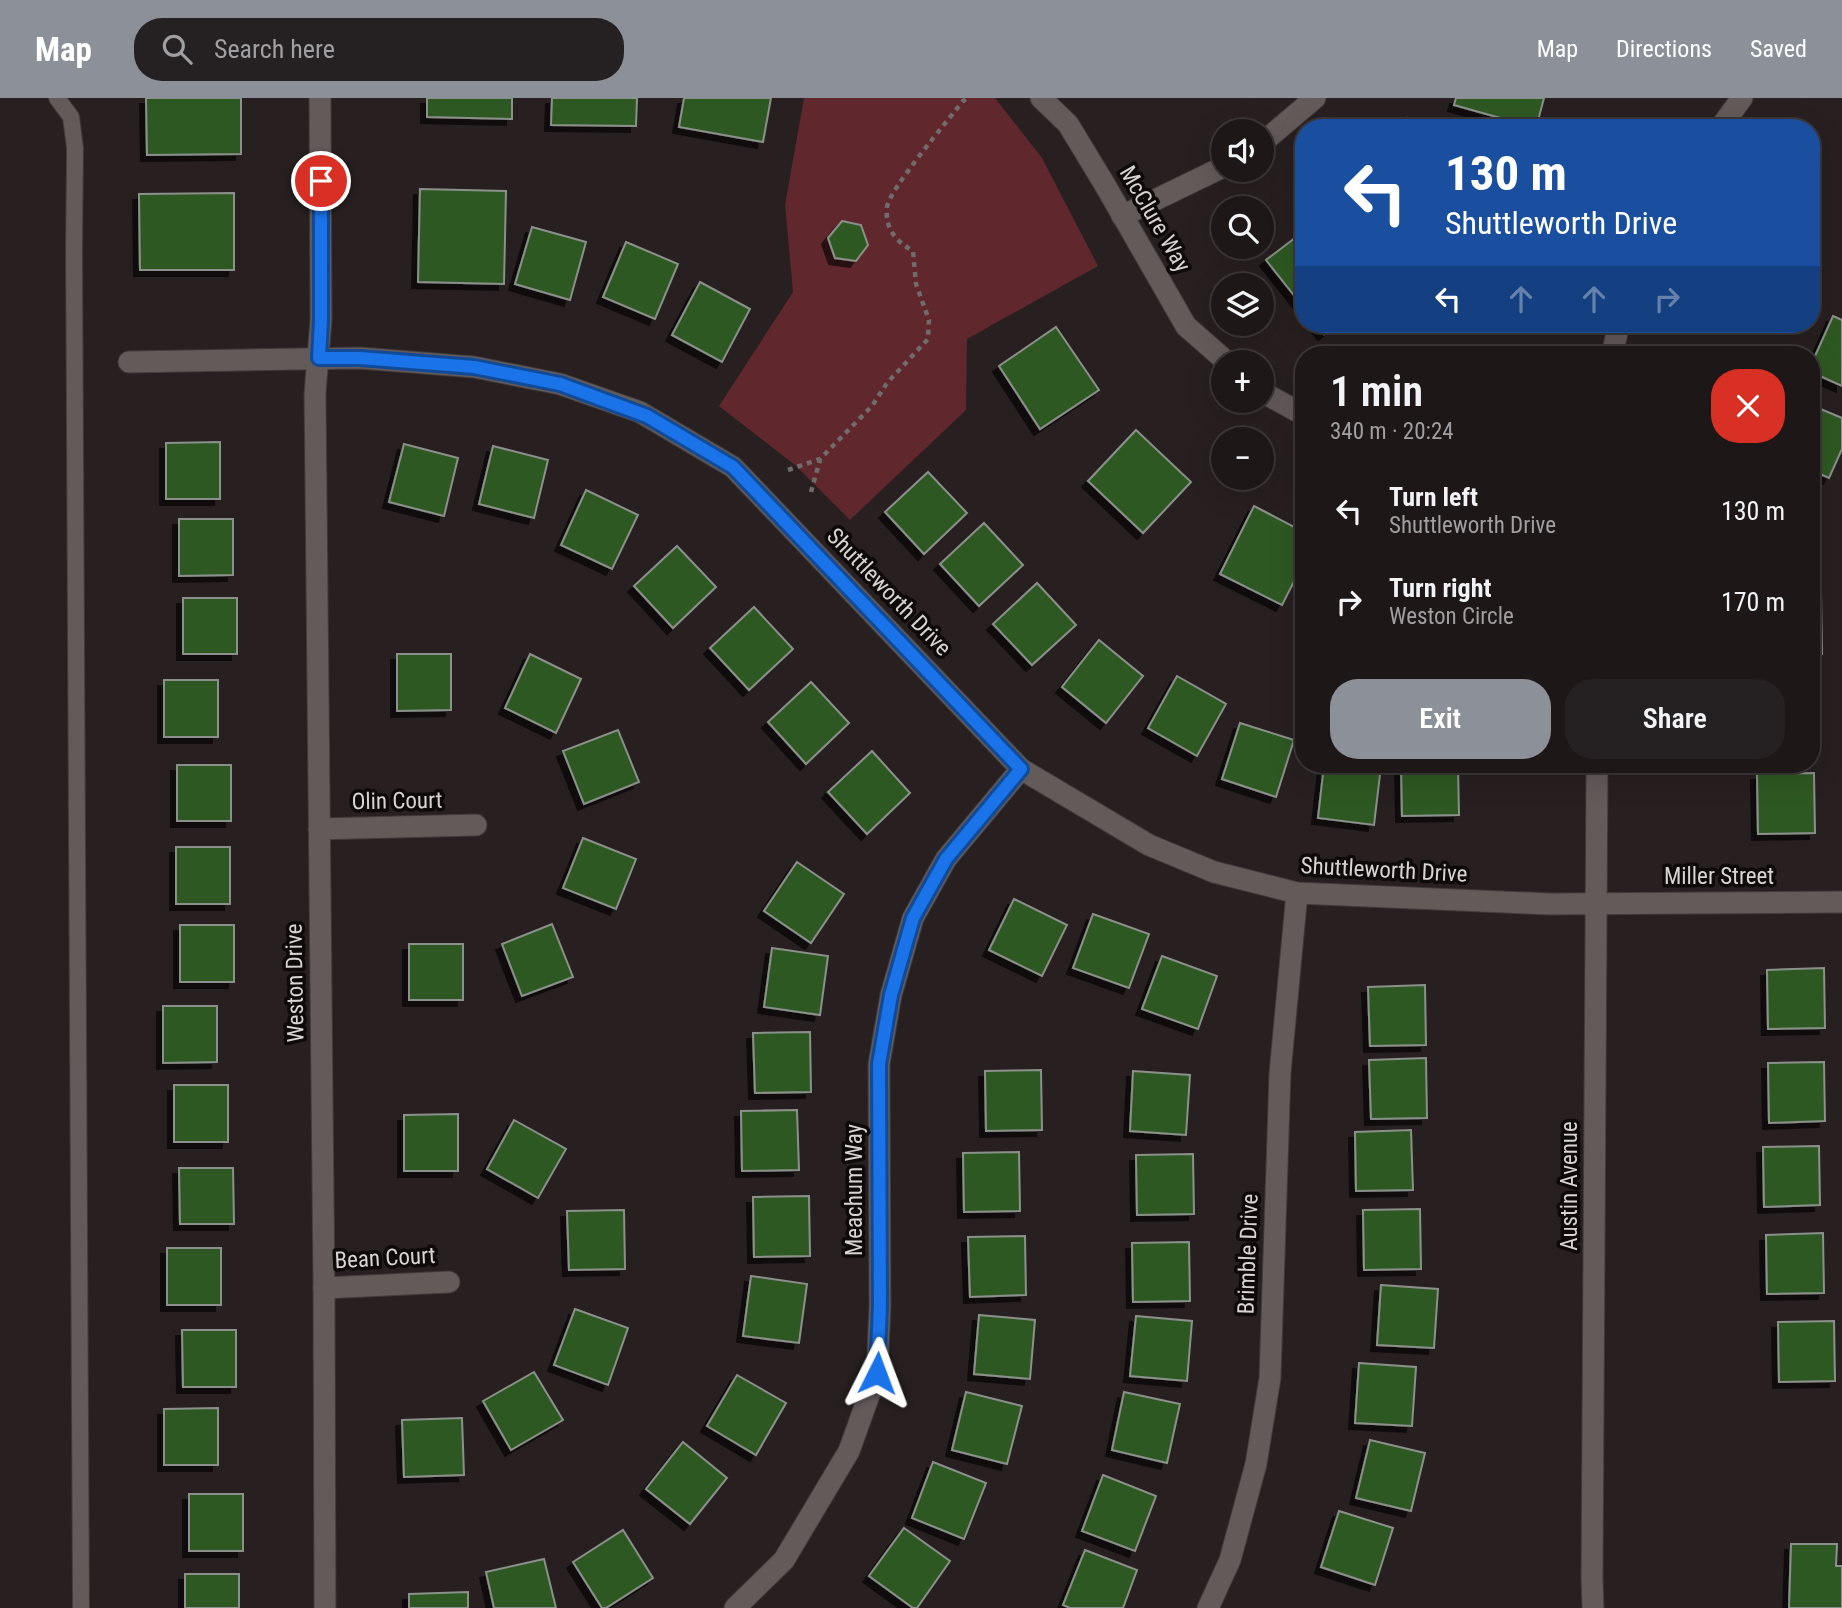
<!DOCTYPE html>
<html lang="en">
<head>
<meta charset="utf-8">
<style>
  :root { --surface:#1d1718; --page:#252021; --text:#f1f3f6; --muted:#a09fa2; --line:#3b3637; --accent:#8c9099 }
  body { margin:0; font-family:"Roboto Condensed",sans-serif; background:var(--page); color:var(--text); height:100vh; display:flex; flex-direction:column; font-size:26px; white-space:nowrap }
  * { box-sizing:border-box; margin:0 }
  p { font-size:23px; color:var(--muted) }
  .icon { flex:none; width:38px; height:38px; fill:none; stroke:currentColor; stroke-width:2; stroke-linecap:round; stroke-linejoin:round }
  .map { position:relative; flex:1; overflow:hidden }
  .panel { position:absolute; left:1295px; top:248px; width:525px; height:427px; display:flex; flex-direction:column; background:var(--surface); border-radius:28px; box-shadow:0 7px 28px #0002,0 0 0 2px var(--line) }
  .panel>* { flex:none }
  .top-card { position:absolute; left:1295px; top:21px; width:525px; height:214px; border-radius:28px; box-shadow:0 7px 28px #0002,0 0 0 2px var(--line); background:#1a4fa0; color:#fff; overflow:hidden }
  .buttons { position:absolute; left:1211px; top:21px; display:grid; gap:14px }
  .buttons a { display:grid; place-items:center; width:63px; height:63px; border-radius:50%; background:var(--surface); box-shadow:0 7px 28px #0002,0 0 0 2px var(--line); font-size:35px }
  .pin { position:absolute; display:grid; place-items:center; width:60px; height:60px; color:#fff; margin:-30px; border:4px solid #fff; border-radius:50%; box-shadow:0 2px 7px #0007 }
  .me { position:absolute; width:77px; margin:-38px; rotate:3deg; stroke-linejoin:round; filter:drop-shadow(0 0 5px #0008) }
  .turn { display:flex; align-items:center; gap:24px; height:147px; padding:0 35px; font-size:32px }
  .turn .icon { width:91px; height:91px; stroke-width:2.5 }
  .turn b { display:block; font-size:49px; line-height:60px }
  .lanes { display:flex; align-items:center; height:66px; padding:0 35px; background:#0003; justify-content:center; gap:35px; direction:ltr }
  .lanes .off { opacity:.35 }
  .round { display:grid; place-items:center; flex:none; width:74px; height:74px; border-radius:28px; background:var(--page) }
  .summary { display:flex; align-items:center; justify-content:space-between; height:119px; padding:0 35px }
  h1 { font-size:42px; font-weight:600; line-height:52px }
  .button { display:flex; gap:14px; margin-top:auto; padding:14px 35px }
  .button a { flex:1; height:80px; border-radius:28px; background:var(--accent); color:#fff; font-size:28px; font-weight:600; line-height:80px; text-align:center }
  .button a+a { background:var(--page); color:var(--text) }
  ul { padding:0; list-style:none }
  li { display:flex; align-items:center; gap:21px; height:91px; padding:0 35px }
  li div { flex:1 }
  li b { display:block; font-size:26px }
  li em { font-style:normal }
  header { display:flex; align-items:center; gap:42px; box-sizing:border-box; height:98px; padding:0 35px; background:var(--accent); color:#fff }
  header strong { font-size:33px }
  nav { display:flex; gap:38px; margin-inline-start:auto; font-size:24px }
  .search { width:490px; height:63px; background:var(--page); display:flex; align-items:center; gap:18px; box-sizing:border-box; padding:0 24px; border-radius:28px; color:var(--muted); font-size:26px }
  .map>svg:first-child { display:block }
  .green { fill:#60272d }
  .building { fill:#2d5924; stroke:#8b908a; stroke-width:2; filter:url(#shadow) }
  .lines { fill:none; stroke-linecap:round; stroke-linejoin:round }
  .lane-casing { stroke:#403a3a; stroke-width:18 }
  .street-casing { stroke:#403a3a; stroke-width:23 }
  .path { stroke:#716b6b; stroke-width:4.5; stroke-dasharray:5 5; stroke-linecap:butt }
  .lane { stroke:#635a5a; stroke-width:16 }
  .street { stroke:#635a5a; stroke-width:21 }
  .route-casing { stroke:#114b97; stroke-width:18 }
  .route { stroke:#1a73e8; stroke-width:12 }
  .labels { text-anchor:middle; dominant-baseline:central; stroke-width:7; stroke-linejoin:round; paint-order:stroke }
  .street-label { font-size:23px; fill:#d9d4d4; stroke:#0e0a0a }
</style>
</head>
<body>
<header>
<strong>Map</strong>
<div class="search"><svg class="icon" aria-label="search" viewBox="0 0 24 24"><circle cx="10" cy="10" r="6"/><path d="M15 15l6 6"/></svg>Search here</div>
<nav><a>Map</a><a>Directions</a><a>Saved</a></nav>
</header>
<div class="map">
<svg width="1842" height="1510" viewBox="0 0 1842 1510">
  <defs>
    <filter id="shadow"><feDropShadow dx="-6" dy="6" stdDeviation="0" flood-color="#0009"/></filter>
  </defs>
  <rect width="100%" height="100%" fill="#271f20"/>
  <polygon class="green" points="804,0 995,0 1042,60 1098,168 967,241 966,312 850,422 795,367 719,308 793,194 785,107"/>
  <g class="building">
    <polygon points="146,0 241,0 241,56 147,57"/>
    <polygon points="427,0 512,0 512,21 427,19"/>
    <polygon points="552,0 637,0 636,28 551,27"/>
    <polygon points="684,0 771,0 763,44 679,29"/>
    <polygon points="1456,0 1544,0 1536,30 1454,7"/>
    <polygon points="1407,20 1418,30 1398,30"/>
    <polygon points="420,91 506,93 504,186 418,184"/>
    <polygon points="234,95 234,172 140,172 139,96"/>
    <polygon points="842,123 861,127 868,147 856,163 835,160 828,140"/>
    <polygon points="532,129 586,144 570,202 515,186"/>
    <polygon points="1304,133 1304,210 1266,162"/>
    <polygon points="626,144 678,166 655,221 603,199"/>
    <polygon points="700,184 750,211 722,264 672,237"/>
    <polygon points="1833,218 1842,222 1842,288 1811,274 1811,267"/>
    <polygon points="1316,226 1337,226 1324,236"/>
    <polygon points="1056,229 1099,292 1040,331 999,268"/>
    <polygon points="1811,307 1842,320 1842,351 1829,380 1811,372"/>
    <polygon points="1136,332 1191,384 1143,435 1088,383"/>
    <polygon points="220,344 220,401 166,401 166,345"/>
    <polygon points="404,346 458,360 444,418 389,404"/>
    <polygon points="493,348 548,362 534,420 479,406"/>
    <polygon points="928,374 967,415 924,456 885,414"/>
    <polygon points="586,392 638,417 612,471 561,447"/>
    <polygon points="1254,408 1304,434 1304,464 1282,507 1220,476"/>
    <polygon points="179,421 233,421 233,477 179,478"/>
    <polygon points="984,425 1023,467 979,508 940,466"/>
    <polygon points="677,448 716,489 673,530 634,488"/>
    <polygon points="1037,485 1076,527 1032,567 993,526"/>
    <polygon points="1811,496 1821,496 1822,556 1811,556"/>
    <rect x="183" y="500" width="54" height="56"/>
    <polygon points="754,509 793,551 749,592 710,550"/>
    <polygon points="1099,542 1143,578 1106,625 1062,589"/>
    <polygon points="397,556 451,556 451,612 397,613"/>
    <polygon points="530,556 581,581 556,635 505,610"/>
    <polygon points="1177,578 1226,606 1197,658 1148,630"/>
    <rect x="164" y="582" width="54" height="57"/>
    <polygon points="811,584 849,625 806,666 768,624"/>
    <polygon points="1811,585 1820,585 1821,644 1811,645"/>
    <polygon points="1240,625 1294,642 1276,699 1222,681"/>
    <polygon points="618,632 639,684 584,706 563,653"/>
    <polygon points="872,653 910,695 867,736 828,694"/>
    <rect x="177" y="667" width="54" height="56"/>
    <polygon points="1324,667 1381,668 1374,727 1318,720"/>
    <polygon points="1401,667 1458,667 1459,717 1402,718"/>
    <polygon points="1814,675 1815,735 1758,736 1757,676"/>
    <polygon points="583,740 636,761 616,811 563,790"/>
    <rect x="176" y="749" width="54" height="57"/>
    <polygon points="797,764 844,796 811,845 764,813"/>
    <polygon points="1014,801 1067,827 1042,878 989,852"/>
    <polygon points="1093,816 1149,836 1129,890 1073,870"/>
    <polygon points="552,826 573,879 522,898 502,846"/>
    <rect x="180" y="827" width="54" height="57"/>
    <rect x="409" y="846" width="54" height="56"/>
    <polygon points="772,850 828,858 820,917 764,909"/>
    <polygon points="1162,858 1217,878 1198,931 1142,911"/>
    <polygon points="1824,870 1825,930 1768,931 1767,872"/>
    <polygon points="1425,887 1426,947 1370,948 1368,889"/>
    <polygon points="163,908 217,908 217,964 163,965"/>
    <polygon points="810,934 811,994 755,995 753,935"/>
    <polygon points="1426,960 1427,1020 1371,1021 1369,962"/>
    <polygon points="1824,964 1825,1023 1769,1025 1768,965"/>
    <polygon points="1041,972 1042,1032 986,1033 985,973"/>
    <polygon points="1133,973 1190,977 1186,1037 1130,1033"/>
    <rect x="174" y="987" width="54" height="57"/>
    <polygon points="797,1012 799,1072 742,1073 741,1013"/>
    <polygon points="458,1016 458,1073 404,1073 404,1017"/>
    <polygon points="514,1022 566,1051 538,1100 487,1071"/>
    <polygon points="1411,1032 1413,1092 1356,1093 1355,1034"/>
    <polygon points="1819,1048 1820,1107 1764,1109 1763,1049"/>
    <polygon points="1019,1054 1020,1113 964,1114 963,1055"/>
    <polygon points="1193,1056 1194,1116 1137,1117 1136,1057"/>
    <polygon points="179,1070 233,1070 234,1126 180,1126"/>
    <polygon points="809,1098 810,1158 754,1159 753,1099"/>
    <polygon points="1420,1111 1421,1171 1364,1172 1363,1112"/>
    <polygon points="624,1112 625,1171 569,1172 567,1113"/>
    <polygon points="1823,1135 1824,1195 1767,1196 1766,1137"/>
    <polygon points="1025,1138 1026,1197 970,1199 968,1139"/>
    <polygon points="1189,1144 1190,1203 1133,1204 1132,1145"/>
    <rect x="167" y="1150" width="54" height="57"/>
    <polygon points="751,1178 807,1186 799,1245 743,1238"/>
    <polygon points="1381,1187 1438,1191 1434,1250 1377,1247"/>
    <polygon points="575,1211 628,1230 608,1287 554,1267"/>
    <polygon points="979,1217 1035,1222 1030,1281 974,1276"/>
    <polygon points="1136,1218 1192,1223 1187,1283 1130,1278"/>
    <polygon points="1834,1223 1835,1283 1779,1284 1778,1224"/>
    <polygon points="182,1232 236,1232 236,1289 183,1289"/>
    <polygon points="1359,1265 1416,1269 1412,1328 1355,1325"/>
    <polygon points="534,1274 563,1322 511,1352 483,1303"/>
    <polygon points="737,1277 786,1305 756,1357 707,1328"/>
    <polygon points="966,1294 1022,1308 1007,1366 952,1352"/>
    <polygon points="1124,1294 1180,1306 1167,1365 1112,1352"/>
    <polygon points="218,1310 218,1367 164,1367 164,1311"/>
    <polygon points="462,1320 464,1377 404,1379 402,1322"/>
    <polygon points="1370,1342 1425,1355 1411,1413 1356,1400"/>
    <polygon points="683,1344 727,1380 690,1426 646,1391"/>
    <polygon points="933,1364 986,1385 964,1441 912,1420"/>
    <polygon points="1103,1377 1156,1398 1135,1453 1082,1433"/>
    <rect x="189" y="1396" width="54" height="57"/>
    <polygon points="1339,1413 1393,1430 1375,1487 1321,1469"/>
    <polygon points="904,1430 950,1463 917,1510 913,1510 869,1478"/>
    <polygon points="623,1432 653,1480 606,1510 602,1510 573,1464"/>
    <polygon points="1791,1446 1837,1446 1836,1468 1842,1468 1842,1510 1789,1510"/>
    <polygon points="1085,1452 1137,1472 1123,1510 1070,1510 1063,1507"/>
    <polygon points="544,1461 556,1510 494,1510 486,1474"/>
    <rect x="185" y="1476" width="54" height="34"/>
    <polygon points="468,1494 468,1510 409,1510 409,1496"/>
  </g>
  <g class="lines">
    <g class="lane-casing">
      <polyline id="lane" points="57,0 71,19 75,50 74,152 81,1510"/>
    </g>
    <g class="street-casing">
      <g id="street">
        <polyline points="320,0 321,222 315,295 324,1190 325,1510"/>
        <polyline points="1041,0 1068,26 1105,87 1186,228 1227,264"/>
        <polyline points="1720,30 1742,0"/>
        <polyline points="1262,45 1315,0"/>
        <polyline points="1122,118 1223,69"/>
        <polyline points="1612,257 1619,226"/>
        <polyline points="129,264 360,260 474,269 560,286 640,314 733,369 1021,671 1149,747 1214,774 1297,795 1550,806 1842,804"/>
        <polyline points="1262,294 1304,317"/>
        <polyline points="319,731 476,727"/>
        <polyline points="324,1190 449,1184"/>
        <polyline points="735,1510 784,1462 849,1353 877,1275 880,1208 879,966 891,897 913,820 946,761 1021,671"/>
        <polyline points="1208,1510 1230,1462 1256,1366 1270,1280 1280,975 1297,795"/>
        <polyline points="1593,1510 1592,1480 1597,667"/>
      </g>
    </g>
    <g class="path">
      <path d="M 788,372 L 820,361 L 872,308 L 887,285 L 928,241 L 929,222 L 916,186 L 913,153 C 896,143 885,132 887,109 C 889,92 949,21 963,3 L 968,0"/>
      <polyline points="811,394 820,362"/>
    </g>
    <use href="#lane" class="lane"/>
    <use href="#street" class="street"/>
  </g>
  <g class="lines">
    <g class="route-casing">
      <polyline id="route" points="321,83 321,222 319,260 360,260 474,269 560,286 647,318 733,369 1021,671 946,761 913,820 891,897 879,966 880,1208 877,1275"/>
    </g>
    <use href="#route" class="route"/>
  </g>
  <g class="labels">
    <g class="street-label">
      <text transform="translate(1155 121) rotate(60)">McClure Way</text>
      <text transform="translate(889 494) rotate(46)">Shuttleworth Drive</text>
      <text transform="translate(397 703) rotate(-1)">Olin Court</text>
      <text transform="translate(1384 772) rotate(3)">Shuttleworth Drive</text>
      <text x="1719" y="778">Miller Street</text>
      <text transform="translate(295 885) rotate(-91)">Weston Drive</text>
      <text transform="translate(1569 1088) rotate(-90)">Austin Avenue</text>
      <text transform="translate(854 1092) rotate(-90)">Meachum Way</text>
      <text transform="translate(1248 1156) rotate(-88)">Brimble Drive</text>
      <text transform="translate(385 1160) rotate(-3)">Bean Court</text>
    </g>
  </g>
</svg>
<div class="buttons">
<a><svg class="icon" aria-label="sound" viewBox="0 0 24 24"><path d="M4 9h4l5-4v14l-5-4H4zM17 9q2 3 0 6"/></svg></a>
<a><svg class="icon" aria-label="search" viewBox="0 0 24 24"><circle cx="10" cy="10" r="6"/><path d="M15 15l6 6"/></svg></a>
<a><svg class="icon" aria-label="layers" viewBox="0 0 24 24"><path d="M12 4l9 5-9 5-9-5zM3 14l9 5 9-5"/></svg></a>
<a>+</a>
<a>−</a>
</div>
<div class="pin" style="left:321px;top:83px;background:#d93025"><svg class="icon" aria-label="arrive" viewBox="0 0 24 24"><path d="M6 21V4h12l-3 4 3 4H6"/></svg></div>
<svg class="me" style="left:877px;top:1275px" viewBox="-20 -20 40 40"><path d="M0-17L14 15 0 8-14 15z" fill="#1a73e8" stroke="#fff" stroke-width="4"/></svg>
<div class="top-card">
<div class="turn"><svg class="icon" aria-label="left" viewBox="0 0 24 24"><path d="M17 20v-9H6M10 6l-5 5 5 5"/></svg><div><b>130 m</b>Shuttleworth Drive</div></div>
<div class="lanes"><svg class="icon" aria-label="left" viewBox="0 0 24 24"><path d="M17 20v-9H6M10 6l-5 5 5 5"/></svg><svg class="icon off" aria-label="ahead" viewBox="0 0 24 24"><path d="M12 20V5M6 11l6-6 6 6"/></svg><svg class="icon off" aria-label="ahead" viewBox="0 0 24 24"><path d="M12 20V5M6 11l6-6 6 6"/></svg><svg class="icon off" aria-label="right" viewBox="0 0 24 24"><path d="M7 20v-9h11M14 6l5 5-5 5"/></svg></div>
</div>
<section class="panel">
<div class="summary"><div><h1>1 min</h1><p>340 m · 20:24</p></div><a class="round" style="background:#d93025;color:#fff"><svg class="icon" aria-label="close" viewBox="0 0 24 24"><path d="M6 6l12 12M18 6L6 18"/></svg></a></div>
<ul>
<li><svg class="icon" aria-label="left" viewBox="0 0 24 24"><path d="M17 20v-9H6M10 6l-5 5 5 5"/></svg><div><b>Turn left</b><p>Shuttleworth Drive</p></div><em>130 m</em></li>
<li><svg class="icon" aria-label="right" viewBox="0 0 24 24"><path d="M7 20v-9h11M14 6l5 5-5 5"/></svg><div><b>Turn right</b><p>Weston Circle</p></div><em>170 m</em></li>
</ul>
<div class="button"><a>Exit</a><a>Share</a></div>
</section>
</div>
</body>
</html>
